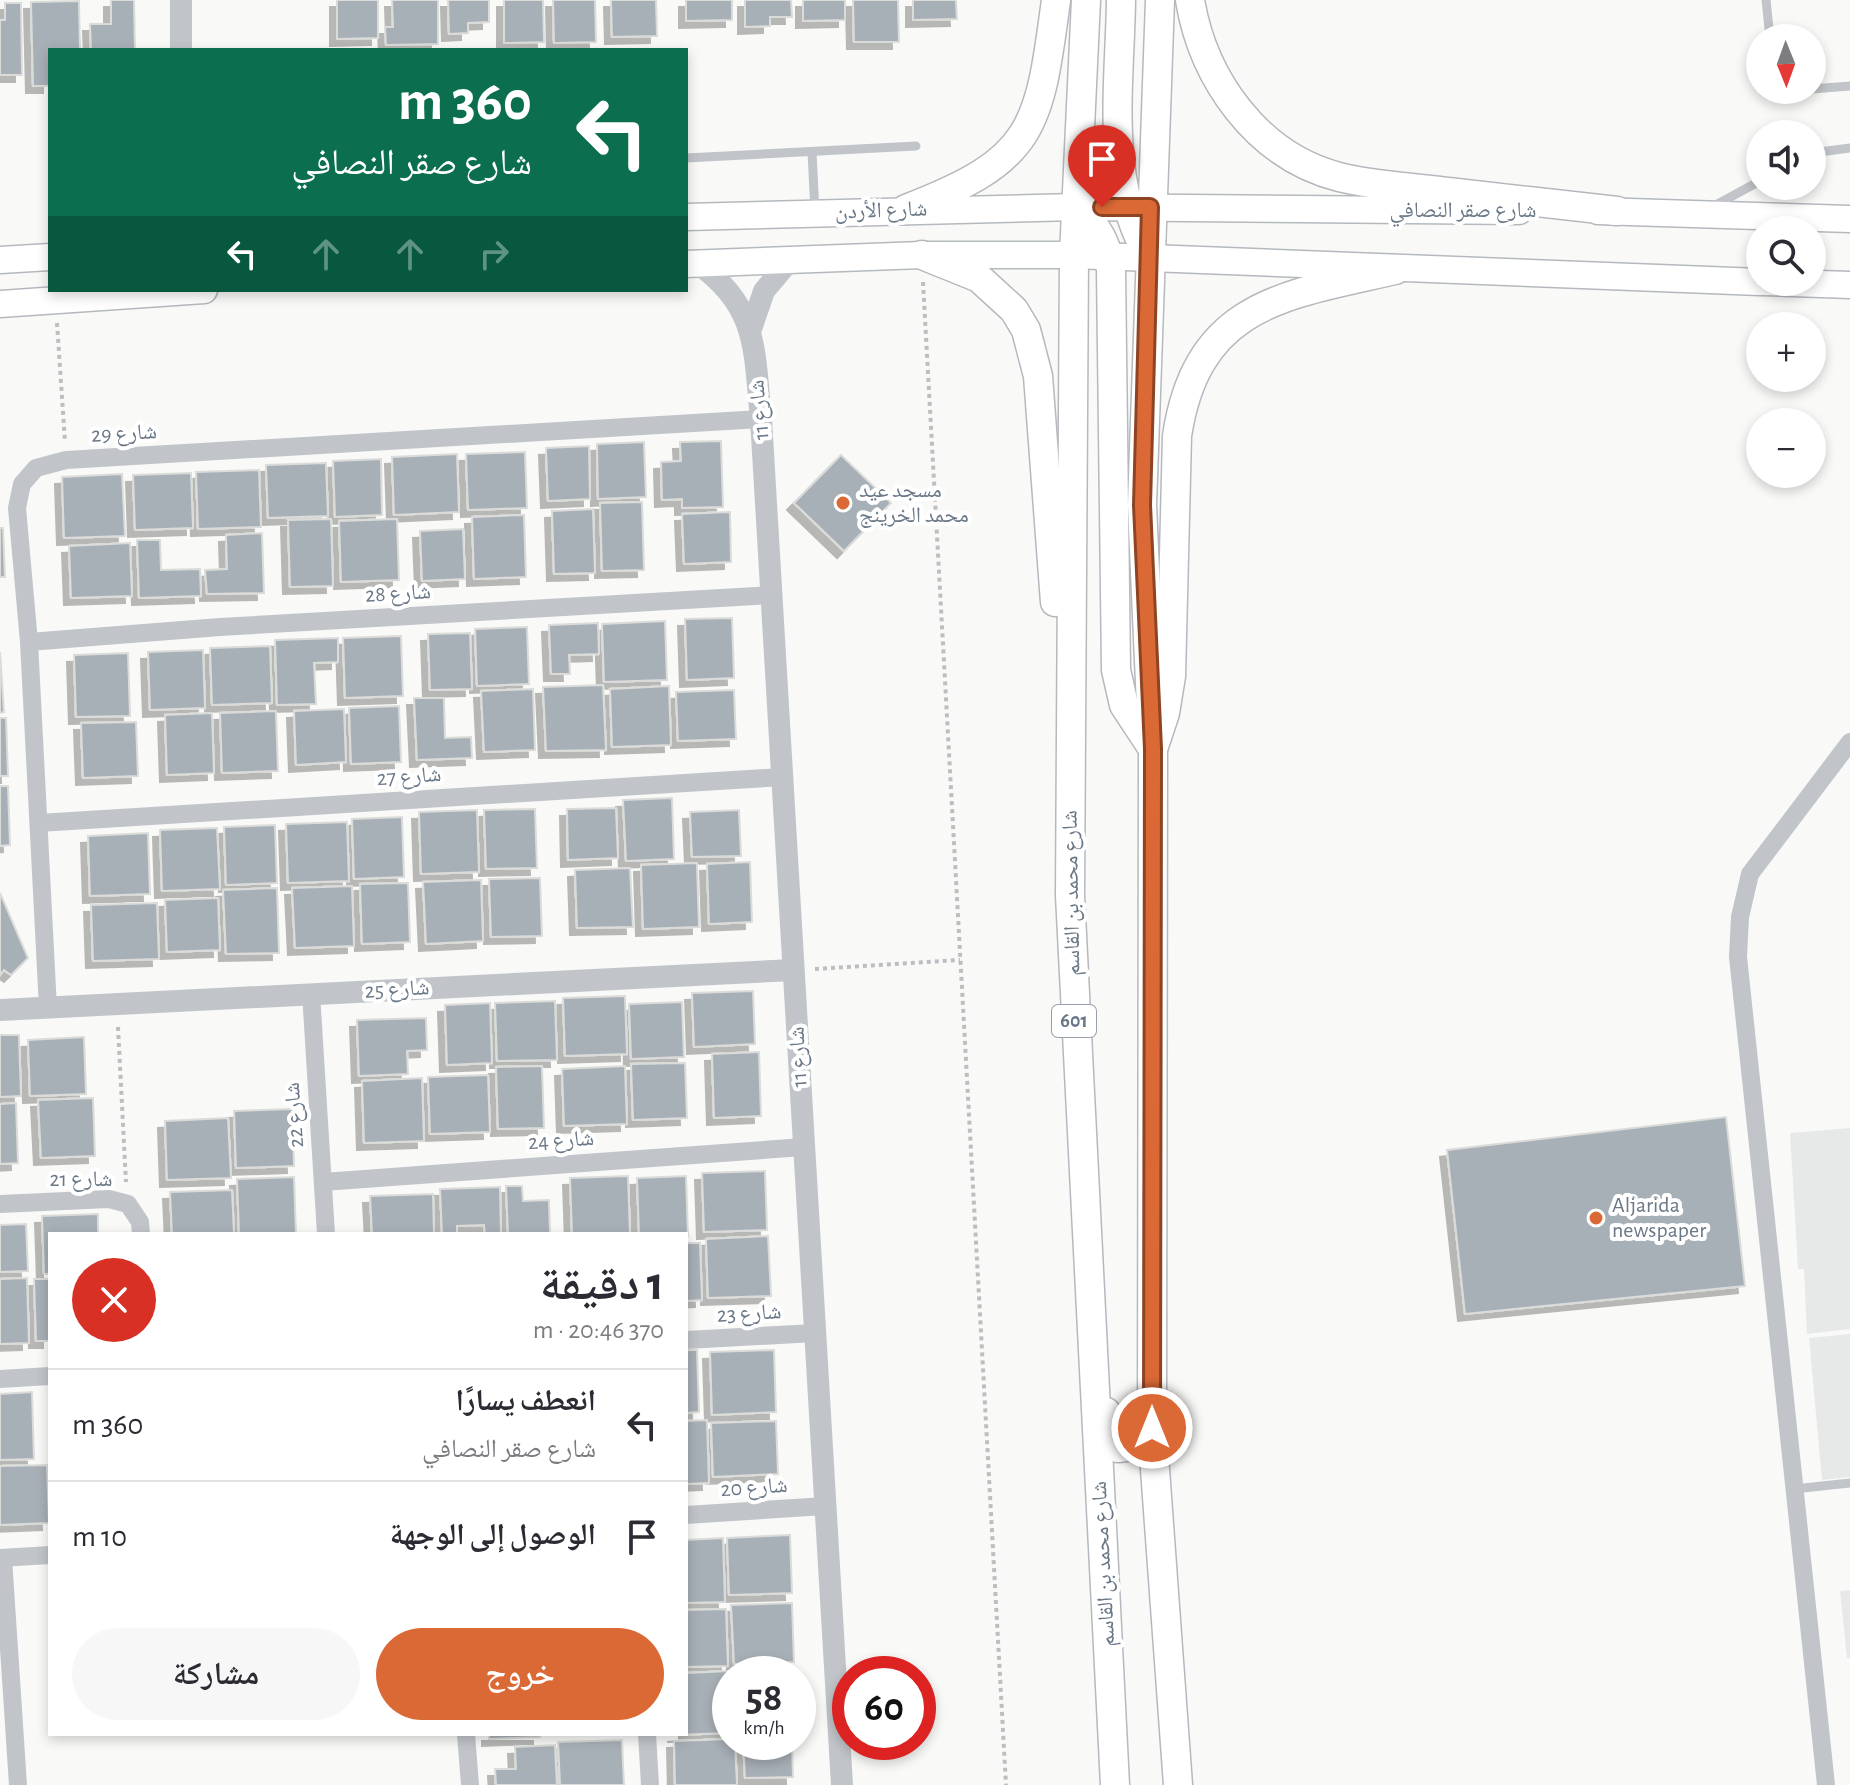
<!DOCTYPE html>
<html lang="ar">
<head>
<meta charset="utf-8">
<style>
  :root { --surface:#fff; --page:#f7f7f7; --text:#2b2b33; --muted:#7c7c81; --line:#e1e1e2; --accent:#db6936 }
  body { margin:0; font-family:"Alegreya Sans","Noto Naskh Arabic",sans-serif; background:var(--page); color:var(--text); direction:rtl; height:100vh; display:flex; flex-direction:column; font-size:30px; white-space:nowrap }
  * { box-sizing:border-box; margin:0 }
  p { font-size:26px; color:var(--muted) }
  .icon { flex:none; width:44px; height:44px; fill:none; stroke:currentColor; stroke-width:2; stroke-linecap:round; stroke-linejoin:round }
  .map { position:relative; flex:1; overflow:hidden; direction:ltr }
  .panel { position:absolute; left:48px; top:1232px; width:640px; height:504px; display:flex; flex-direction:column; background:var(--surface); border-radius:0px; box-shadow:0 4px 12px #0003; direction:rtl }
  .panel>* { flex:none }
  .top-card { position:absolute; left:48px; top:48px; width:640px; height:244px; border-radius:0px; box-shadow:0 4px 12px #0003; direction:rtl; background:#0b6e4f; color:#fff; overflow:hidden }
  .needle { width:52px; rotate:179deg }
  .controls { position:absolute; left:1746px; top:24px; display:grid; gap:16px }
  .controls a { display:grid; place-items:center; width:80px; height:80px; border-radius:50%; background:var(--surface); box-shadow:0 4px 12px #0003; font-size:40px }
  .speed { position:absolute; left:712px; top:1656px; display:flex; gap:16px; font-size:40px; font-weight:700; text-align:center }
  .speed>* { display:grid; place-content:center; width:104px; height:104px; border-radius:50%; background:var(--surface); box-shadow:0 4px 12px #0003; line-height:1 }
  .speed small { font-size:20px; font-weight:400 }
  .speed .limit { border:12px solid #d22; background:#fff; color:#111 }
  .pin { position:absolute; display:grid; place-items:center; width:68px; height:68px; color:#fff; margin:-82px -34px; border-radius:50% 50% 50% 0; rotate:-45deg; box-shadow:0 0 8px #0007 }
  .pin .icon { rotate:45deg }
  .me { position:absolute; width:88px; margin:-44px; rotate:0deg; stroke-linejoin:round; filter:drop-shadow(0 0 6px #0008) }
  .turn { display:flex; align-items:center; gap:28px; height:168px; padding:0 24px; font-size:36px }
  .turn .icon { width:104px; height:104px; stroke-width:2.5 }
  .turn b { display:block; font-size:56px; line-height:68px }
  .lanes { display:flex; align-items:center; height:76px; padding:0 24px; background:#0003; justify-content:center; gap:40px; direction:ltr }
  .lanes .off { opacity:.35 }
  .round { display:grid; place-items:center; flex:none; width:84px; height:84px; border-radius:42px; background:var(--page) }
  .head { display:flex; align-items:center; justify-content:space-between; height:136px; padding:0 24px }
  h1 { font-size:48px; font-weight:600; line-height:60px }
  .cta { display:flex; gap:16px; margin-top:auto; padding:16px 24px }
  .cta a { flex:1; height:92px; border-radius:48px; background:var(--accent); color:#fff; font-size:32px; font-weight:600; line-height:92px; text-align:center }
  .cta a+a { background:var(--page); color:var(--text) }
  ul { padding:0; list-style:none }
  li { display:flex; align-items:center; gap:24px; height:112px; padding:0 24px; border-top:2px solid var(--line) }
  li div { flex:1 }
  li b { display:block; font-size:30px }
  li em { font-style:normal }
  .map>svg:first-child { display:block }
  .built { fill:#e7e9e9 }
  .building { fill:#a8b0b7; stroke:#dbdcda; stroke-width:2; filter:url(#shadow) }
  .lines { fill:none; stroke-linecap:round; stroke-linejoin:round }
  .secondary-casing { stroke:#b4b9be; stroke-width:29 }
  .primary-casing { stroke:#b5b9be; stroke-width:31 }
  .path { stroke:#bcbec1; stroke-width:4; stroke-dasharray:4 4; stroke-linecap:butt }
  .service { stroke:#c1c5c9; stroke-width:9 }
  .minor { stroke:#c1c5c9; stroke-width:18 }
  .tertiary { stroke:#c1c5c9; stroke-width:22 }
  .secondary { stroke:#fff; stroke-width:26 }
  .primary { stroke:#fff; stroke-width:28 }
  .route-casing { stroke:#8e4423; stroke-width:20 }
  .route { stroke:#db6936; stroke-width:14 }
  .poi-dot { fill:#db6936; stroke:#fff; stroke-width:3 }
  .labels { text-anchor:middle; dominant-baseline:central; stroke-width:8; stroke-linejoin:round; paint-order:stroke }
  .shield { fill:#fff; stroke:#97a0ab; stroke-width:2 }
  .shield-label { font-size:20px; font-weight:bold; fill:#6a7887 }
  .street-label { font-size:22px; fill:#6a7887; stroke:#fff }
  .poi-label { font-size:22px; fill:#6a7887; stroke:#fff; text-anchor:start }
</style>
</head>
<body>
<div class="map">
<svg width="1850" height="1785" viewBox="0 0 1850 1785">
  <defs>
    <filter id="shadow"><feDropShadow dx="-7" dy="7" stdDeviation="0" flood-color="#0004"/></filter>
  </defs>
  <rect width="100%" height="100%" fill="#f9faf8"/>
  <g class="built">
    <polygon points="1850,1128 1850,1329 1807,1334 1804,1269 1798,1269 1790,1133"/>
    <polygon points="1850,1334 1850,1477 1822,1480 1809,1338"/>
    <polygon points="1850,1590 1850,1658 1847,1658 1840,1591"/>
  </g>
  <g class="building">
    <polygon points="111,0 134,0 135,50 91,50 90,24 111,24"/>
    <polygon points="337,0 378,0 378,38 337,39"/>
    <polygon points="392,0 438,0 438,44 386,45 385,27 393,27"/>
    <polygon points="448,0 489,0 489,22 468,23 468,33 449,34"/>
    <polygon points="504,0 543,0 544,42 504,43"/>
    <polygon points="553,0 595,0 596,42 554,43"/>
    <polygon points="611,0 656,0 657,36 612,37"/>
    <polygon points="686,0 732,0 732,20 686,21"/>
    <polygon points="745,0 791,0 792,17 770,17 770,26 745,27"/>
    <polygon points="803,0 845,0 845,20 803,21"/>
    <polygon points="853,0 898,0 899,42 854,42"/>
    <polygon points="913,0 956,0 957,19 913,20"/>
    <polygon points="79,1 80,50 50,50 50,86 33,86 31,2"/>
    <polygon points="5,3 21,3 22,75 0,75 0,20 5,20"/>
    <polygon points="721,441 723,507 682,508 682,499 662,500 661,462 681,461 680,442"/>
    <polygon points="644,442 646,497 598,499 597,444"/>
    <polygon points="589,446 590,499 548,501 546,448"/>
    <polygon points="525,452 527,508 468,510 466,454"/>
    <polygon points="457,454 459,512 394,515 392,457"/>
    <polygon points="841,455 891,503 844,551 794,503"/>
    <polygon points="381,459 382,515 335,517 333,461"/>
    <polygon points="326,463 328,516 268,518 266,465"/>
    <polygon points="259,470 261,527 198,529 196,472"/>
    <polygon points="191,473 193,528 135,530 133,475"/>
    <polygon points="122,474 125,536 64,538 62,477"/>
    <polygon points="642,502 644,570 602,571 600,503"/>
    <polygon points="593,509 595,573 554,574 552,511"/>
    <polygon points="730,512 731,562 684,564 682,514"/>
    <polygon points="524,515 526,577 474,579 472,517"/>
    <polygon points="331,519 333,586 290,587 288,520"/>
    <polygon points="397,519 399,580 341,582 339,521"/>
    <polygon points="0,528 3,528 5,577 0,577"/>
    <polygon points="463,529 465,579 422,581 420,531"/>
    <polygon points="262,533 264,593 207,594 205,570 227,569 226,535"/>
    <polygon points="137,540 160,540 161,570 200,569 201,596 139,598"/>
    <polygon points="130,543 132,596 71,598 69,546"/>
    <polygon points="732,618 734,678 687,680 685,619"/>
    <polygon points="665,621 667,680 604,682 602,624"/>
    <polygon points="598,623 599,654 569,655 570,674 551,674 549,625"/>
    <polygon points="527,627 529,684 477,686 475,629"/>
    <polygon points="470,633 472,689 430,690 428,634"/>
    <polygon points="401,636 403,696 345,698 343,638"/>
    <polygon points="338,638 338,662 314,663 316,704 277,705 275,640"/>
    <polygon points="270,646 272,703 212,705 210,648"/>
    <polygon points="203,650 205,708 150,710 148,652"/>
    <polygon points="0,652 4,712 0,713"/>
    <polygon points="128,653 130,716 76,717 74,655"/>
    <polygon points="603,685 606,750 546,751 543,687"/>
    <polygon points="669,686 671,745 612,747 610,689"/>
    <polygon points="533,689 535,750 484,752 481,691"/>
    <polygon points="734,690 736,739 678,741 676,692"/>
    <polygon points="414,698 444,698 445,738 471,737 472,758 417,760"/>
    <polygon points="399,706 401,762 351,764 349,708"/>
    <polygon points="344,709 346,762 296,765 294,711"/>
    <polygon points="276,711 278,771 222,773 220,713"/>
    <polygon points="212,713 214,773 167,775 165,715"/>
    <polygon points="0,718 6,718 8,776 0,776"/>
    <polygon points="136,722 138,776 83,778 81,723"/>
    <polygon points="0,786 8,786 10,845 0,846"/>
    <polygon points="672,798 674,859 626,861 623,800"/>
    <polygon points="616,808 618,858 568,860 567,809"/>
    <polygon points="535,809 537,868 486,869 484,810"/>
    <polygon points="477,810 479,872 421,874 419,812"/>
    <polygon points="739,810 741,856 692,857 690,812"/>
    <polygon points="402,817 404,877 354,879 352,819"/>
    <polygon points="347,822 349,881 288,883 286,824"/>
    <polygon points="275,825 277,883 226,885 224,827"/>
    <polygon points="217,828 220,889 162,891 160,830"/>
    <polygon points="148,833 150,894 90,896 88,836"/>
    <polygon points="750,862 752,922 709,924 707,864"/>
    <polygon points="697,863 699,927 643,929 641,865"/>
    <polygon points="630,868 633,927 577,928 575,870"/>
    <polygon points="540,878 542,936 491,937 489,879"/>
    <polygon points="481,880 483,941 426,944 423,882"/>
    <polygon points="408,883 410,942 362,944 360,884"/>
    <polygon points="352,886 354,946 295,948 292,888"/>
    <polygon points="277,888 279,953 226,954 223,890"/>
    <polygon points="0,893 28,958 11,975 4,970 0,975"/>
    <polygon points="218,898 220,950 167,952 165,900"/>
    <polygon points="157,903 159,959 93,961 91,905"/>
    <polygon points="753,991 755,1044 694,1047 692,993"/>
    <polygon points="625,996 627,1054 565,1056 563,998"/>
    <polygon points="555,1001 557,1060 497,1061 495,1003"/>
    <polygon points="682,1002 684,1057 631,1059 629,1004"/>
    <polygon points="490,1003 492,1063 447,1065 445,1005"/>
    <polygon points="426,1018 427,1050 407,1051 408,1074 359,1076 357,1020"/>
    <polygon points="0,1035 19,1035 21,1096 0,1097"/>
    <polygon points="84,1037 86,1094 30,1096 28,1040"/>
    <polygon points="759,1052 761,1116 714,1118 712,1054"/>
    <polygon points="685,1063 687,1118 633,1120 631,1064"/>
    <polygon points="542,1066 544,1128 498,1129 496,1067"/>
    <polygon points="625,1066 627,1124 564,1126 562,1069"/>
    <polygon points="488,1075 490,1132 430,1134 428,1077"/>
    <polygon points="422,1078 424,1141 364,1143 362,1081"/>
    <polygon points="93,1098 95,1156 41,1158 38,1100"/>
    <polygon points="16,1103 18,1163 0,1164 0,1104"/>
    <polygon points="292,1109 294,1166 236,1168 234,1111"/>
    <polygon points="1726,1117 1745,1286 1465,1314 1447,1150"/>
    <polygon points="228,1118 231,1178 167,1180 165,1121"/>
    <polygon points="765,1171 767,1230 704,1232 702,1173"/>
    <polygon points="628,1176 630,1234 572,1234 570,1178"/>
    <polygon points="686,1176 688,1236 639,1234 637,1178"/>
    <polygon points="294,1177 296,1234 239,1234 237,1179"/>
    <polygon points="506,1186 522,1186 523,1201 549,1200 550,1234 508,1234"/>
    <polygon points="500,1187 501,1234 485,1234 484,1225 457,1226 457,1234 442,1234 440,1189"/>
    <polygon points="232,1190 234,1234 172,1234 170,1192"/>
    <polygon points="433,1194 434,1234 372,1234 370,1196"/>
    <polygon points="98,1214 98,1234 50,1234 50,1274 44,1274 42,1216"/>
    <polygon points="26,1224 28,1271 0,1272 0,1225"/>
    <polygon points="768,1236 771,1296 708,1298 706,1239"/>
    <polygon points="686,1243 700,1243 702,1300 686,1301"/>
    <polygon points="27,1278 29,1343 0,1344 0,1279"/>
    <polygon points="34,1279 50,1279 50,1341 36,1341"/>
    <polygon points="686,1350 697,1350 699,1412 686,1413"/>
    <polygon points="774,1350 776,1412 712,1415 710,1352"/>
    <polygon points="32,1392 34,1459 0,1460 0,1394"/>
    <polygon points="707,1420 709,1483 686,1484 686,1421"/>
    <polygon points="776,1421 778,1474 713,1477 711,1423"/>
    <polygon points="47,1465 49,1523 0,1525 0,1466"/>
    <polygon points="790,1535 792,1593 729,1595 727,1538"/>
    <polygon points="723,1538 725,1602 686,1603 686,1540"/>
    <polygon points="792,1603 794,1662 734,1664 731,1605"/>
    <polygon points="726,1609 728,1666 686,1667 686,1610"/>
    <polygon points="729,1671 730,1733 674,1735 686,1734 686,1673"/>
    <polygon points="489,1734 540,1734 540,1737 489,1739"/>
    <polygon points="730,1739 735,1742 737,1785 675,1785 674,1741"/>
    <polygon points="622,1740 624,1785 560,1785 558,1742"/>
    <polygon points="743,1742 792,1742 793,1777 745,1778"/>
    <polygon points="555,1745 557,1785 496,1785 495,1769 516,1769 515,1747"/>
  </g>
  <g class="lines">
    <g class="secondary-casing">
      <g id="secondary">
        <polyline points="1598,211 1850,219"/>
        <polyline points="686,217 1076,207 1519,211"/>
        <polyline points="0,260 50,257"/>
        <polyline points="686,264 922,255 1074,255 1760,282"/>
        <polyline points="1764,282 1850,285"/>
        <polyline points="0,304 204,290"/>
      </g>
    </g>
    <g class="primary-casing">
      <g id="primary">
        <polyline points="1086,0 1074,255 1070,895 1115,1785"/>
        <path d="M 1121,0 C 1120,81 1105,177 1146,251"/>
        <polyline points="1160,0 1142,505 1153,749 1152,1428 1178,1785"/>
        <path d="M 1190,0 C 1203,79 1257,156 1339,177 C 1374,186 1411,187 1448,192 C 1504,198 1561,205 1617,211"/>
        <path d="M 1076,207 C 1097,225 1107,243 1111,270 L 1116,670 L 1124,705 L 1153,749 L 1165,713 L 1171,676 L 1177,436 C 1197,303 1285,295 1395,270"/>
        <path d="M 906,209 C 1034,160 1039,130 1056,0"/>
        <polyline points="922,255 979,278 1014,310 1026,330 1038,376 1055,602"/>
        <polyline points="1106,1412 1107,1435 1118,1448 1135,1446 1152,1428"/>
      </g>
    </g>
    <g class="path">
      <polyline points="923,282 1006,1785"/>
      <polyline points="57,323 65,442"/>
      <polyline points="815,969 960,960"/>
      <polyline points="118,1027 126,1182"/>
    </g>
    <g class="service">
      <polyline points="1766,0 1770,38"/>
      <polyline points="1812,89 1850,86"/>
      <polyline points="812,152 815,212"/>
      <polyline points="1812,153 1850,148"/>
      <polyline points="686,158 916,146"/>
      <polyline points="1714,206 1760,181"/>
      <polyline points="1794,1489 1850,1483"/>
    </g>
    <g class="minor">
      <polyline points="29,642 220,627 771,595"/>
      <polyline points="39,823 782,777"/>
      <polyline points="311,993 326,1234"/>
      <polyline points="48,1008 29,642 17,508 22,484 36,468 66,460 761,419"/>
      <polyline points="323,1182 804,1147"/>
      <polyline points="0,1204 109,1199 128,1204 140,1222 141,1234"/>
      <polyline points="686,1340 815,1333"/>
      <polyline points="0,1379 50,1376"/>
      <polyline points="686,1515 825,1506"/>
      <polyline points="0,1558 50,1555"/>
      <polyline points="3,1558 18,1785"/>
      <polyline points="466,1734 470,1785"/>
      <polyline points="647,1734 650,1785"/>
      <polyline points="1826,1785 1738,957 1740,917 1750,874 1850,742"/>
    </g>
    <g class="tertiary">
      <polyline points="181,0 181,50"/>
      <path d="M 698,264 C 759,307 754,352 761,419 L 842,1785"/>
      <polyline points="751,329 764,291 790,260"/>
      <polyline points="0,1010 793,970"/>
    </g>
    <use href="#secondary" class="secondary"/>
    <use href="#primary" class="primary"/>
  </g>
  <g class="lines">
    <g class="route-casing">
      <polyline id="route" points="1102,207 1150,207 1142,505 1153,749 1152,1428"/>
    </g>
    <use href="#route" class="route"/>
  </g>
  <g class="poi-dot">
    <circle cx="843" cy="503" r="8"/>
    <circle cx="1596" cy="1218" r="8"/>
  </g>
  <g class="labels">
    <rect class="shield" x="1052" y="1005" width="44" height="32" rx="6"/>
    <g class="shield-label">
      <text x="1074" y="1021">601</text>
    </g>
    <g class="street-label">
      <text transform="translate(881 210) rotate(-2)">شارع الأردن</text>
      <text x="1463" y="210">شارع صقر النصافي</text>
      <text transform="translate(759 410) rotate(-95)">شارع 11</text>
      <text transform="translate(124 433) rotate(-3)">شارع 29</text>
      <text transform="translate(398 593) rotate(-3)">شارع 28</text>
      <text transform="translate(409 776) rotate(-4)">شارع 27</text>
      <text transform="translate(1071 893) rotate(-91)">شارع محمد بن القاسم</text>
      <text transform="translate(397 989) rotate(-3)">شارع 25</text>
      <text transform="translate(798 1057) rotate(-93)">شارع 11</text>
      <text transform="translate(294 1115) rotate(-94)">شارع 22</text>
      <text transform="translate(561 1140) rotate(-4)">شارع 24</text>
      <text x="81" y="1179">شارع 21</text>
      <text transform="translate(749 1313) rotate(-3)">شارع 23</text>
      <text transform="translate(754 1487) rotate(-4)">شارع 20</text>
      <text transform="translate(1103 1564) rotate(-93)">شارع محمد بن القاسم</text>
    </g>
    <g class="poi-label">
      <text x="859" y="490">مسجد عيد<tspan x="859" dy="25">محمد الخرينج</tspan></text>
      <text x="1612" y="1205">Aljarida<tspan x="1612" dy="25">newspaper</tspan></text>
    </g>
  </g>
</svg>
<div class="controls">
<a><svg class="needle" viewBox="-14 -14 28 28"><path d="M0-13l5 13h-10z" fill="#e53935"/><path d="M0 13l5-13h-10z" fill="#7c7c81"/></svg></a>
<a><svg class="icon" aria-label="sound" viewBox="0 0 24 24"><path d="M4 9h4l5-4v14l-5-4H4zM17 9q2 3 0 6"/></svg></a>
<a><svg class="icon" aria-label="search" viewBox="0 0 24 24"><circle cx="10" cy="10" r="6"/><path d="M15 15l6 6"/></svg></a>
<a>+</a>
<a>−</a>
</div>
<div class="speed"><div>58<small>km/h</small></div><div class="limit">60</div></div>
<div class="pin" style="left:1102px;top:207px;background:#d93025"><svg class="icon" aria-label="arrive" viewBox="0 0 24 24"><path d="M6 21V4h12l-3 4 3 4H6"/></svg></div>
<svg class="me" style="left:1152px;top:1428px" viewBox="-20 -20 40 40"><circle r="17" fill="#db6936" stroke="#fff" stroke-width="3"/><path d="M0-11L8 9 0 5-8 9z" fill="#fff"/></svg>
<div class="top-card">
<div class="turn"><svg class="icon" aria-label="left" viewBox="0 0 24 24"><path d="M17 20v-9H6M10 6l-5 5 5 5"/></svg><div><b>360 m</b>شارع صقر النصافي</div></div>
<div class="lanes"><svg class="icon" aria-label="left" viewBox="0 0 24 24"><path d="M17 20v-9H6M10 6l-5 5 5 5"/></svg><svg class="icon off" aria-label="ahead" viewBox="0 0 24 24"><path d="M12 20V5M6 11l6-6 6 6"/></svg><svg class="icon off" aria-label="ahead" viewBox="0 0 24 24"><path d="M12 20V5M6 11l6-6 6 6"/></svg><svg class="icon off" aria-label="right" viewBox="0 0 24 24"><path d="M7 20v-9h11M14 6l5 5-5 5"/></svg></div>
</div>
<section class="panel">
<div class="head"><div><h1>1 دقيقة</h1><p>370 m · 20:46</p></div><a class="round" style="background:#d93025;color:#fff"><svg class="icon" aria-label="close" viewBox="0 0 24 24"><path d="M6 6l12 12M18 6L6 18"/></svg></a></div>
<ul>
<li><svg class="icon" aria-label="left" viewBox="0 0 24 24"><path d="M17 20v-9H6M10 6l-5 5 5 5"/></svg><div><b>انعطف يسارًا</b><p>شارع صقر النصافي</p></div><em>360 m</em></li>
<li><svg class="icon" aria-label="arrive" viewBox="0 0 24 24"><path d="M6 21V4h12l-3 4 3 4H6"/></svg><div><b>الوصول إلى الوجهة</b></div><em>10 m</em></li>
</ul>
<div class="cta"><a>خروج</a><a>مشاركة</a></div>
</section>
</div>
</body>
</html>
